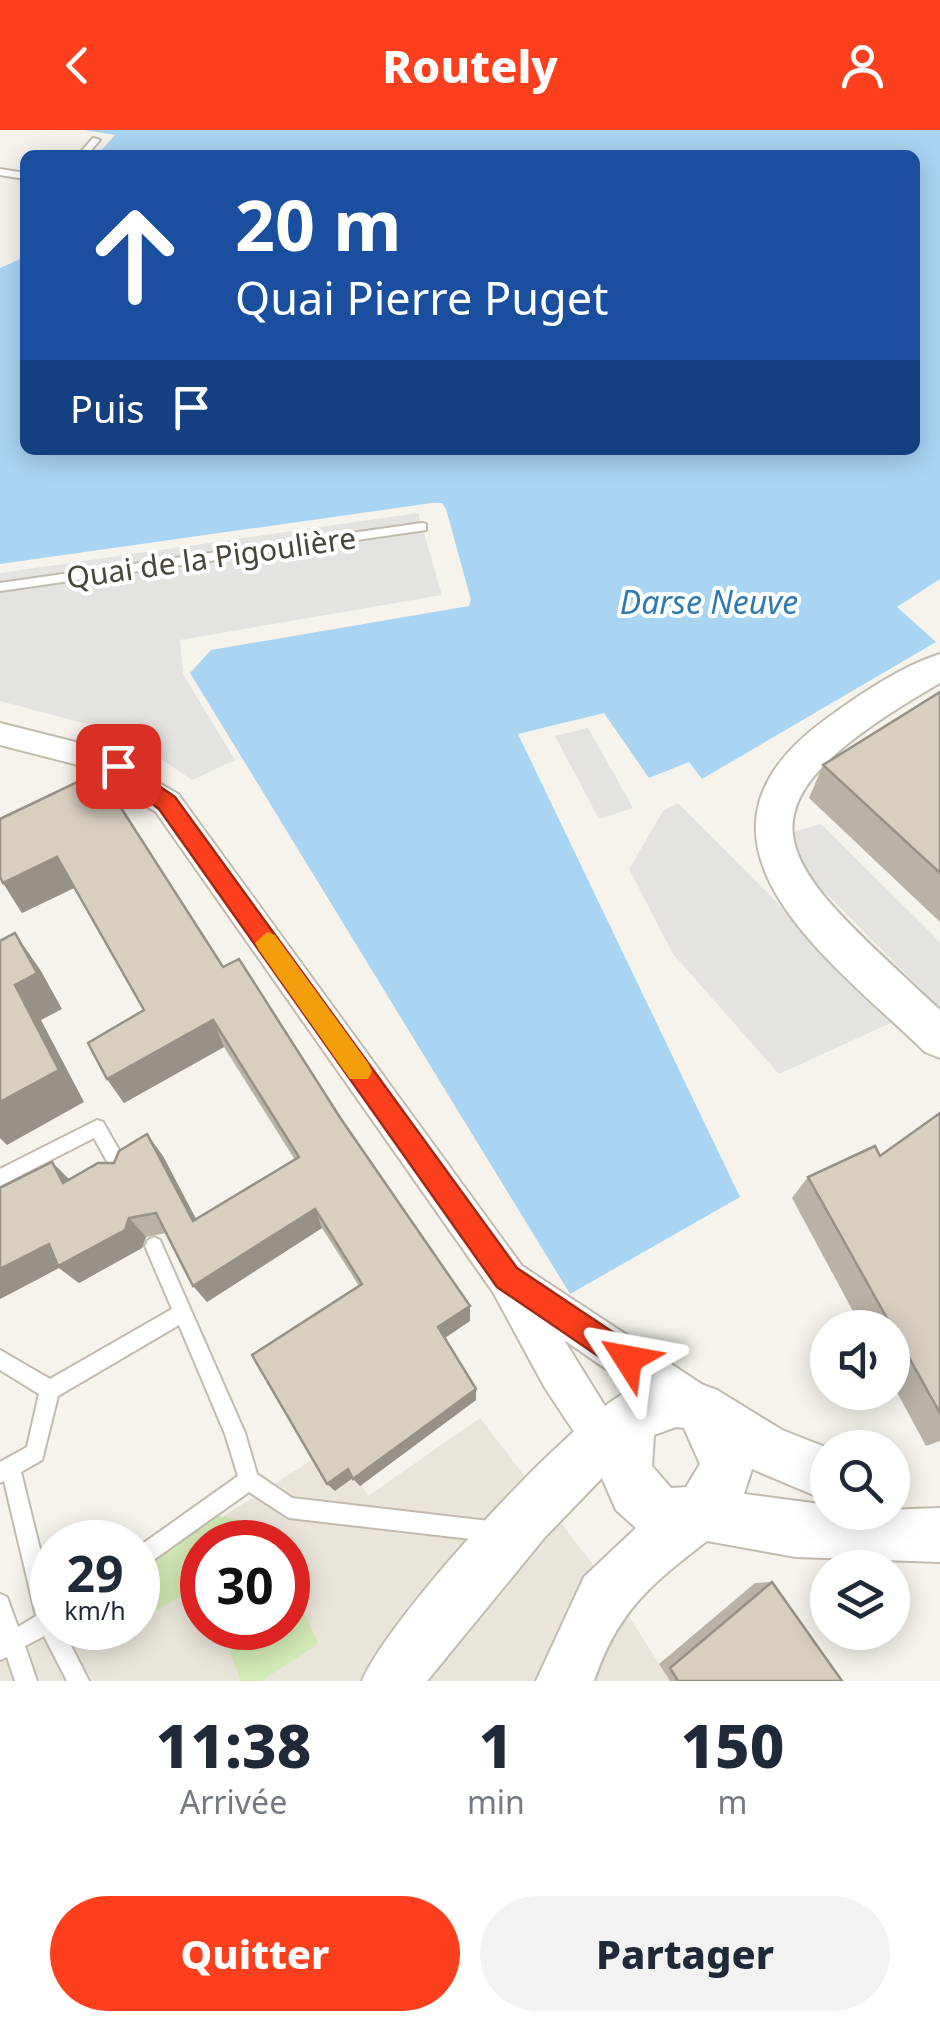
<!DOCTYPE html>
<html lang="fr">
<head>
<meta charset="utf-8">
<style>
  :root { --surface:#fff; --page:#f2f2f3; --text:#1f2937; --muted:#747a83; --accent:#fc3f1d }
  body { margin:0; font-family:"Noto Sans",sans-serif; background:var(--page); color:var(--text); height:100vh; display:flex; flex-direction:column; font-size:38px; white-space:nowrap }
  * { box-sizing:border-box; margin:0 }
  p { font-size:32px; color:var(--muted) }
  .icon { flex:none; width:55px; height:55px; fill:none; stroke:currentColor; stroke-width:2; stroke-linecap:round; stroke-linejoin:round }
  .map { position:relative; height:1551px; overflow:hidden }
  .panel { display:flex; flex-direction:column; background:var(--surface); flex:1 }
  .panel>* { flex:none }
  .banner { position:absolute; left:20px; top:20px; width:900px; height:305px; border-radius:15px; box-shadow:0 5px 25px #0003; background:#1a4fa0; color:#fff; overflow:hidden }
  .buttons { position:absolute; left:810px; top:1180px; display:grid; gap:20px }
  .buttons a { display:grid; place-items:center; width:100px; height:100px; border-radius:50%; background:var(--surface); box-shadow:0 5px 25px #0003; font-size:50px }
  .speed { position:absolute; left:30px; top:1390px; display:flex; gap:20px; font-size:50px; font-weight:700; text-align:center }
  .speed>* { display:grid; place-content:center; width:130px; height:130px; border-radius:50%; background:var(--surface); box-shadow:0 5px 25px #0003; line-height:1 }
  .speed small { font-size:25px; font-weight:400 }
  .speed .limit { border:15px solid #d22; background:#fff; color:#111 }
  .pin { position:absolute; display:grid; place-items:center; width:85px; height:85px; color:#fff; margin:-42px; border-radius:20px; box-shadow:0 5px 15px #0006 }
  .me { position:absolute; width:110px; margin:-55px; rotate:304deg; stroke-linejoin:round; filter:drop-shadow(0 0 8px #0008) }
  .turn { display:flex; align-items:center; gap:35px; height:210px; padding:0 50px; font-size:45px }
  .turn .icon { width:130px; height:130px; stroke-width:2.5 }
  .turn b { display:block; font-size:70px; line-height:85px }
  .then { display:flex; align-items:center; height:95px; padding:0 50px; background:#0003; gap:20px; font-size:38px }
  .eta { display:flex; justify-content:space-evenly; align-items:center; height:170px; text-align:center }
  .eta b { font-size:60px; font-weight:800; line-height:70px }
  .button { display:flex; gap:20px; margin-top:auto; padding:20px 50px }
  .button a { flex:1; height:115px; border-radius:60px; background:var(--accent); color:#fff; font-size:40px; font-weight:800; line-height:115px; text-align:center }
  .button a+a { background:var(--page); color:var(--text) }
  header { display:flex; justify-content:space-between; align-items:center; height:130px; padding:0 50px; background:var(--accent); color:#fff; font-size:45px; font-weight:800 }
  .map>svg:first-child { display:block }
  .residential { fill:#eae5da; fill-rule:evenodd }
  .green { fill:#d2eab5 }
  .parking { fill:#e5e3e0 }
  .water { fill:#a9d4f2 }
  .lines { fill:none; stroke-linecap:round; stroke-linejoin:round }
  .service-casing { stroke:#c2bbae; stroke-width:4 }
  .minor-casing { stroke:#c2bbae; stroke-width:4 }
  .tertiary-casing { stroke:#c2bbae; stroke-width:4 }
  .service { fill:#fff; fill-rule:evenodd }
  .minor { fill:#fff; fill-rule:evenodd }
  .tertiary { fill:#fff; fill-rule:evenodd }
  .wall { fill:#bab2a6 }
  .shaded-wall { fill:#979187 }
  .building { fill:#d8cfc1; stroke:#979187; stroke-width:2.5 }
  .route { fill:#fc3f1d; stroke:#a42913; stroke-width:2.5 }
  .slow { fill:#f59e0b }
  .labels { text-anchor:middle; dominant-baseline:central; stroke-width:8; stroke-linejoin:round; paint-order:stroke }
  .street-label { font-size:30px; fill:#4b4439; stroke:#fff }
  .water-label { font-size:32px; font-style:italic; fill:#2e7ab2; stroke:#fff }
</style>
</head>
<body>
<header><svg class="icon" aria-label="back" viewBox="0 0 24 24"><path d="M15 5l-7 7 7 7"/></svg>Routely<svg class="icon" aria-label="person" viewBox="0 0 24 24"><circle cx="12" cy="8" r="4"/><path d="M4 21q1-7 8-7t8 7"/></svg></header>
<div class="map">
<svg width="940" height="1551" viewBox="0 0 940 1551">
  <rect width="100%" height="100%" fill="#f6f3ec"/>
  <path class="residential" d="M 480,1288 L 611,1458 L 670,1551 L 0,1551 L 0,1526 L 52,1493 L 52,1498 L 138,1498 L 138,1440 L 339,1313 L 368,1366 ZM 202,1412 L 288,1412 L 288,1498 L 202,1498 Z"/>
  <g class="green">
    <polygon points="214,1385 243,1391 274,1412 202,1412 202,1454 138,1492 138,1437"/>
    <polygon points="288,1444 318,1514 261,1551 241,1551 220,1498 288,1498"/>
  </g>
  <g class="parking">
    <polygon points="418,383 442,465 180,510 183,544 235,630 192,650 124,604 0,571 0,443"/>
    <polygon points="588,598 633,678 599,689 555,606"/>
    <polygon points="678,673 895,891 779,944 673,824 629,739 663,681"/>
    <polygon points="821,694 940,812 940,879 809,746 792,702"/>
  </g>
  <polygon class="water" points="85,0 940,0 940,449 897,477 936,512 702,649 689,632 649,648 604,583 518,604 740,1067 570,1164 190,543 211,520 469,476 471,470 446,379 442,373 432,373 0,434 0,138 25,127 25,320 915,320 915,25 97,25 115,5"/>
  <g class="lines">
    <g class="service-casing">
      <g id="service">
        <polygon points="93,8 100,10 87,25 78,25"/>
        <polygon points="0,39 25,43 25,49 0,45"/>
        <polygon points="422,393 426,394 426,400 0,461 0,453"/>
        <polygon points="97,990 103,992 130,1039 133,1045 130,1051 124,1053 118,1051 94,1008 0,1056 0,1039"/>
        <polygon points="154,1107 160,1110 245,1303 257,1344 292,1368 497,1392 504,1395 507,1402 504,1409 497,1412 289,1388 249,1362 145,1436 138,1439 138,1417 238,1346 225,1304 179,1195 58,1266 42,1330 21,1342 52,1468 52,1498 62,1498 89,1551 67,1551 44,1506 25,1516 37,1551 15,1551 7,1527 0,1530 0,1464 7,1467 18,1497 36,1486 4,1351 0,1353 0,1332 27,1317 39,1264 0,1240 0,1220 50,1249 172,1179 145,1116 148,1110"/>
      </g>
    </g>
    <g class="minor-casing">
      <polygon id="minor" points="0,593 99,618 178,664 522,1136 709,1259 715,1274 709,1289 694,1295 679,1289 564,1210 634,1323 628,1338 613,1344 598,1338 545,1258 493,1162 156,682 78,635 0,615"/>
    </g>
    <g class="tertiary-casing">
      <g id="tertiary">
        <path d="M 940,524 L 940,553 C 709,686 781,730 940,880 L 940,928 L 925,922 C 833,832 661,712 822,592 C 856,567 899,537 940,524 Z"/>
        <path d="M 676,1245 L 717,1260 L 782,1300 L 828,1318 L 828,1371 L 752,1339 L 744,1364 L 828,1375 L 828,1382 L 940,1378 L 940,1432 L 796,1427 L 707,1411 C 650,1455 618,1481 594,1551 L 536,1551 L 584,1447 L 636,1398 L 616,1380 L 602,1348 L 545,1407 L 427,1551 L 362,1551 C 389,1487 564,1295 625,1263 C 641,1254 659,1250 676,1245 ZM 676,1297 L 684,1298 L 700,1334 L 686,1357 L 671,1358 L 652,1336 L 654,1305 Z"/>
      </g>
    </g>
    <use href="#service" class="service"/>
    <use href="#minor" class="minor"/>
    <use href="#tertiary" class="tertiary"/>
  </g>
  <g class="wall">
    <polygon points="940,562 940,792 809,668 823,635"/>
    <polygon points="0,689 223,837 470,1191 444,1208 476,1259 476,1270 360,1356 353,1348 335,1361 359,1156 322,1098 207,1172 166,1103 146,1107 142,1118 79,1153 59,1138 0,1169 0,1058 69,1049 114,1033 163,1026 196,1089 295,1030 224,917 124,973 107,949 144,880 74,758 22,783 3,753"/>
    <polygon points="940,983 940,1311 926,1316 892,1253 892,1198 862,1198 792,1068 808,1047 880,1026"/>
    <polygon points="772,1452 842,1551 670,1551 659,1534 755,1453"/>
  </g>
  <g class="shaded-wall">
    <polygon points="57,727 74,758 22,783 3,753"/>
    <polygon points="15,803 41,841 62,879 41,890 84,972 7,1015 0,1008 0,972 15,855"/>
    <polygon points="213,890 224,917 124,973 107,949"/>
    <polygon points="147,1004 163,1026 207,1110 193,1091"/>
    <polygon points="52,1032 73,1053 63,1053"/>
    <polygon points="315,1079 322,1098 207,1172 193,1156"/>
    <polygon points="129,1088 146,1107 142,1118 79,1153 59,1138 0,1169 0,1139 49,1114"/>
    <polygon points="470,1176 470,1191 439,1212 438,1197"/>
    <polygon points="476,1259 476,1270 360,1356 353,1349"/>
    <polygon points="348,1339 355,1346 335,1361 327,1354"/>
  </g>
  <g class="building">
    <polygon points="940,562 940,743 823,635"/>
    <polygon points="98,642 223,837 239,829 341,989 470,1176 438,1197 476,1259 353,1349 348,1339 327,1354 252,1225 362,1154 315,1079 193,1156 156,1083 129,1088 125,1100 58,1136 49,1114 0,1139 0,1058 52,1032 63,1053 98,1033 114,1033 119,1021 147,1004 193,1091 299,1027 213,890 107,949 88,913 144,880 57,727 3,753 0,747 0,689"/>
    <polygon points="15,803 37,843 15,855 59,940 0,972 0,811"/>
    <polygon points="940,983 940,1283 808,1047 875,1016 880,1026"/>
    <polygon points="772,1452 842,1551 678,1551 670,1538"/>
  </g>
  <polygon class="route" points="118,628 175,667 517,1138 638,1219 642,1229 638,1239 628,1243 617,1239 497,1157 159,679 110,642 110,630"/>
  <polygon class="slow" points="267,802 275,805 368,933 372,941 368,949 350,949 259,820 255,813"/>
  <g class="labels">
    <g class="street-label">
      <text transform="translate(211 427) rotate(-8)">Quai de la Pigoulière</text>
    </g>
    <g class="water-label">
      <text x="709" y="471">Darse Neuve</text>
    </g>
  </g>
</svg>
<div class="buttons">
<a><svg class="icon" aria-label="sound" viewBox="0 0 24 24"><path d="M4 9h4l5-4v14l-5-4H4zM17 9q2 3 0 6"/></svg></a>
<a><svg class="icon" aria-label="search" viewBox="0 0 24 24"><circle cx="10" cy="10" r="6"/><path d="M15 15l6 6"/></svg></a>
<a><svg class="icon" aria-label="layers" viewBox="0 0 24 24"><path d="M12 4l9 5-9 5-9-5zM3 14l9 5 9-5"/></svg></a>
</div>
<div class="speed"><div>29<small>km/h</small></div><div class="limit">30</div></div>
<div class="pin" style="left:118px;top:636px;background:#d93025"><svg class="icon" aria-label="arrive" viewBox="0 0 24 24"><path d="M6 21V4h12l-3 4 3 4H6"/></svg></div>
<svg class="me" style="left:628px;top:1229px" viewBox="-20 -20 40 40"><path d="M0-17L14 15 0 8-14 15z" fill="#fc3f1d" stroke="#fff" stroke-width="4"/></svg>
<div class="banner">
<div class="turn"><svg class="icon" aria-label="ahead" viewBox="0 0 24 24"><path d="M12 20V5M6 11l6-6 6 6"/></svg><div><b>20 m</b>Quai Pierre Puget</div></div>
<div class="then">Puis<svg class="icon" aria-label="arrive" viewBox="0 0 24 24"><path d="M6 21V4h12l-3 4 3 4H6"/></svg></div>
</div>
</div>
<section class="panel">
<div class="eta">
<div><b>11:38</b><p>Arrivée</p></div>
<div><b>1</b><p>min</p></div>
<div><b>150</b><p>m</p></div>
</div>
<div class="button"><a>Quitter</a><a>Partager</a></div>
</section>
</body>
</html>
